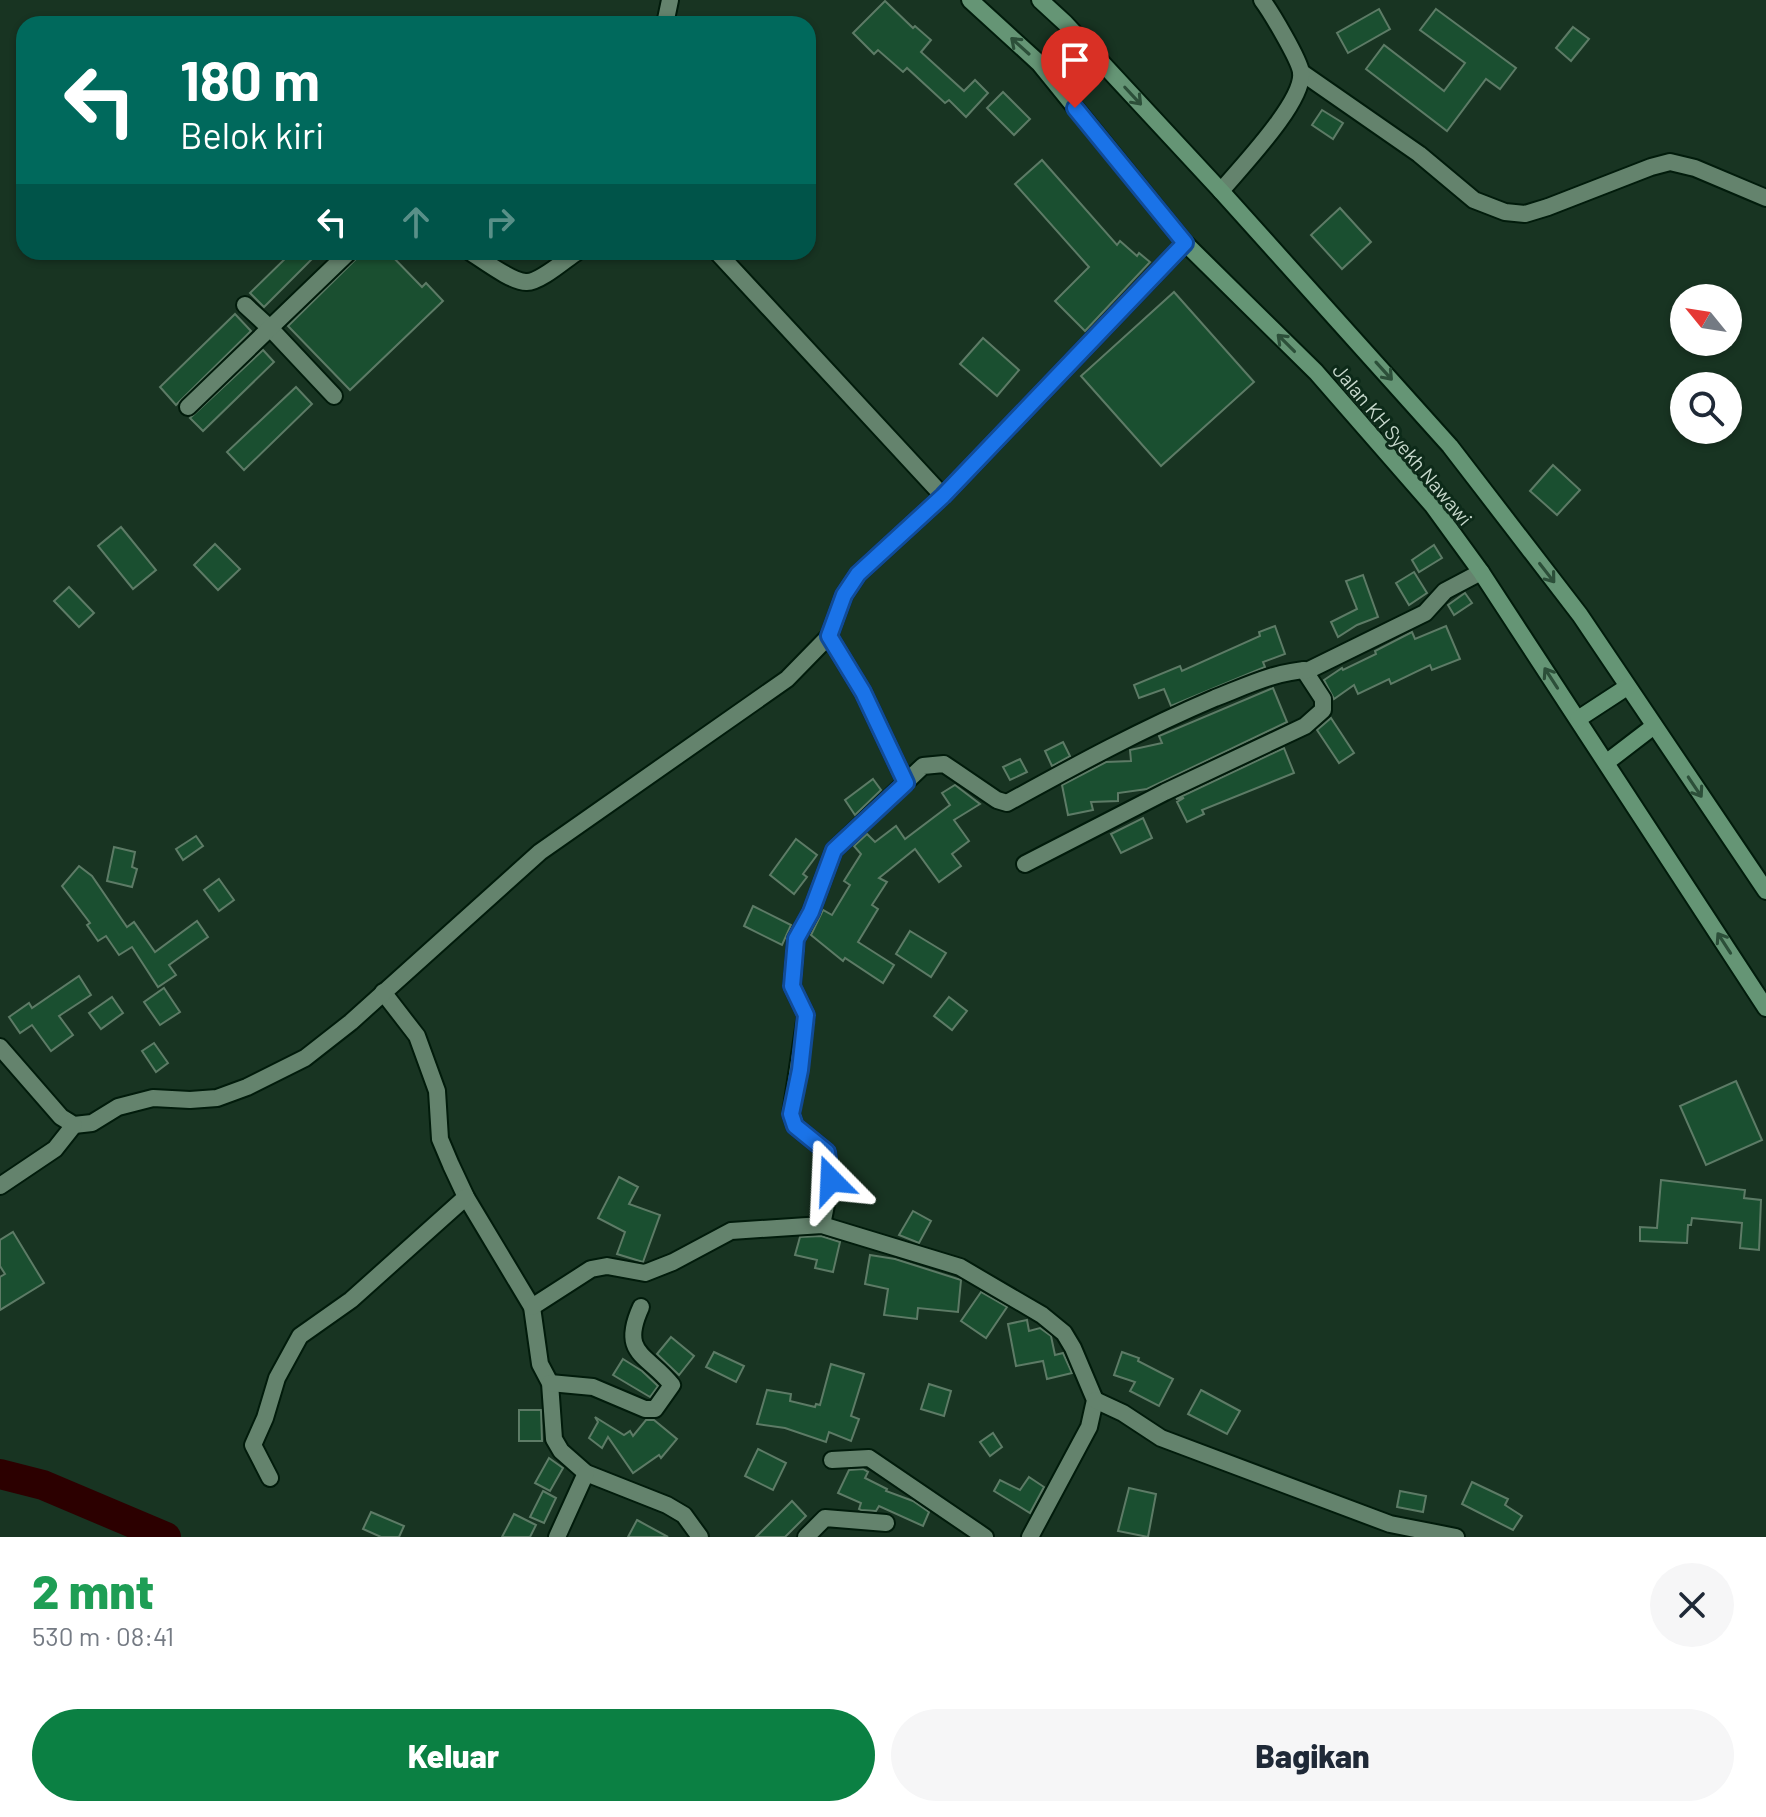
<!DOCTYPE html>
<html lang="id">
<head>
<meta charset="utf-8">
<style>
  :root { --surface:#fff; --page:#f6f6f7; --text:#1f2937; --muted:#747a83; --accent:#0b8043 }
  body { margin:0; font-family:Barlow,sans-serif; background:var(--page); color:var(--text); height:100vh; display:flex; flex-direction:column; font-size:30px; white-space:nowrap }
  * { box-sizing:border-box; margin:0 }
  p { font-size:26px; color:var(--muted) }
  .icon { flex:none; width:44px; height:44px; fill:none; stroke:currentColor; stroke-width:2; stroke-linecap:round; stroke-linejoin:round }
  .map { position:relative; height:1537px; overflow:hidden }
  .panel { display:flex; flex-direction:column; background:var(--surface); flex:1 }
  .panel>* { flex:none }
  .guide { position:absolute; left:16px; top:16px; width:800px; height:244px; border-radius:24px; box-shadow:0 2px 6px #0004; background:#00695c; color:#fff; overflow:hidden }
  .needle { width:52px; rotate:300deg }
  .buttons { position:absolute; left:1670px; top:284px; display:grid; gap:16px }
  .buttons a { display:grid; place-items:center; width:72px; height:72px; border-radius:50%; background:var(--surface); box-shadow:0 2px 6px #0004; font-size:40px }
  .pin { position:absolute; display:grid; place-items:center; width:68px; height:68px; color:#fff; margin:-82px -34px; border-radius:50% 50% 50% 0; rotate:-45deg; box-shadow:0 0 8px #0007 }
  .pin .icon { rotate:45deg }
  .me { position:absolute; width:88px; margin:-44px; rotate:339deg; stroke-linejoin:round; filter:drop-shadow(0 0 6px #0008) }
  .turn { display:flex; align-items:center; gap:28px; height:168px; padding:0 32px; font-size:36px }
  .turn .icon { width:104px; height:104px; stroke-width:2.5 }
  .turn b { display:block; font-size:56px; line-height:68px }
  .lanes { display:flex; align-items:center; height:76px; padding:0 32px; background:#0003; justify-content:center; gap:40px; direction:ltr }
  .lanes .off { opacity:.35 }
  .round { display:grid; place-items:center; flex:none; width:84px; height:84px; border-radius:42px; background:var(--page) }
  .head { display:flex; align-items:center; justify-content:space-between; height:136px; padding:0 32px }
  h1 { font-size:48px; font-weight:800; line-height:60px; color:#1e9e55 }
  .primary-button { display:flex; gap:16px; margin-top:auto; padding:16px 32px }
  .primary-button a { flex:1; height:92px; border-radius:48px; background:var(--accent); color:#fff; font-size:32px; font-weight:800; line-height:92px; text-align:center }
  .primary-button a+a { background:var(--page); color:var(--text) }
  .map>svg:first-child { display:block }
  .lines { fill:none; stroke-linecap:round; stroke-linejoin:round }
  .river { stroke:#2c0000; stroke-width:30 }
  .building { fill:#1a4f30; stroke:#5d7b66; stroke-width:2 }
  .street-casing { stroke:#011b0b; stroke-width:20 }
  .secondary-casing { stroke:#011b0b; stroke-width:20 }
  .street { stroke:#64836d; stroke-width:16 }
  .secondary { stroke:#659575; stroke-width:16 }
  .oneway { stroke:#2c4f39 }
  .route-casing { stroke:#114b97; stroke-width:20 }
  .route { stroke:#1a73e8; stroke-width:14 }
  .labels { text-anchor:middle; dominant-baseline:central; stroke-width:6; stroke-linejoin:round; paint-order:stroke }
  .street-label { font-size:20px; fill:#c7d8cc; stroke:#0d2a19 }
</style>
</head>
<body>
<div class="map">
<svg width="1766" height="1537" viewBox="0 0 1766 1537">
  <rect width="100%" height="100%" fill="#183422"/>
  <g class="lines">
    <polyline class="river" points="0,1474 43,1485 166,1537"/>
  </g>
  <g class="building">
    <polygon points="885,1 913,28 915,26 931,40 921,52 964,91 975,80 988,93 966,117 949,100 945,103 907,68 903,72 878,50 874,54 853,33"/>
    <polygon points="1379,9 1390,29 1348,53 1337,33"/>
    <polygon points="1436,9 1516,68 1500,89 1486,79 1447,131 1366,69 1384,45 1444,91 1465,63 1420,30"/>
    <polygon points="1573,27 1589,39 1571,61 1556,48"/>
    <polygon points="1003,92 1030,119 1014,135 987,108"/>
    <polygon points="1322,110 1343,123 1333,139 1312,125"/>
    <polygon points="1042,160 1117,245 1120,241 1137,256 1139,253 1150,262 1085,331 1055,301 1089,267 1015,184"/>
    <polygon points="1340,208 1371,242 1342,269 1311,235"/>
    <polygon points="292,252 304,252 311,260 264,307 250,293"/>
    <polygon points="363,252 388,252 422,287 426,283 443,301 350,390 288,326"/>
    <polygon points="1174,292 1254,382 1161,466 1081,376"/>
    <polygon points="235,314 251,331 176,405 160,387"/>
    <polygon points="983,338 1019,370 997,396 960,364"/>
    <polygon points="263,350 274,362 203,431 190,418"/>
    <polygon points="296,387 312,404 244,470 227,452"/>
    <polygon points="1553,465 1580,490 1557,515 1530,491"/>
    <polygon points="121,527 156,570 133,589 98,546"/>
    <polygon points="215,544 240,569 218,590 194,565"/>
    <polygon points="1434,545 1442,558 1419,572 1412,560"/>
    <polygon points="1414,572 1427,593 1409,605 1396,583"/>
    <polygon points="1363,575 1378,617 1357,625 1338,637 1331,622 1357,609 1346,581"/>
    <polygon points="69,587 94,613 79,627 54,601"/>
    <polygon points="1465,593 1472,603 1454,615 1448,605"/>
    <polygon points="1275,626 1285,654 1263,662 1265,667 1171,706 1164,689 1139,698 1134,685 1180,666 1182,671 1260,636 1259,632"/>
    <polygon points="1446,626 1460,659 1432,670 1430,665 1391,684 1389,679 1358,694 1354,685 1334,699 1324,680 1342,668 1343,670 1376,654 1375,651 1412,632 1415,639"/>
    <polygon points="1273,688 1287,722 1147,789 1118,793 1118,801 1091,802 1093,810 1068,815 1062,785 1106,762 1131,761 1130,750 1162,743 1159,736"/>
    <polygon points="1331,718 1354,753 1339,763 1317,730"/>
    <polygon points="1063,742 1070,756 1052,766 1045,751"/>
    <polygon points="1284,748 1294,773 1202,810 1204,814 1187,822 1177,802 1184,798 1176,799"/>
    <polygon points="1020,759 1027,772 1010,780 1003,767"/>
    <polygon points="873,779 881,790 855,815 845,800"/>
    <polygon points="955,785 980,804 954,820 969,841 952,854 961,866 939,882 915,849 879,878 887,882 872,905 878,909 858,942 894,965 883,983 845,958 843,961 811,935 823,910 832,915 850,885 844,881 861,854 854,846 867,834 875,842 896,826 905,839 950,805 942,793"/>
    <polygon points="1143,818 1152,838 1121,853 1111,834"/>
    <polygon points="196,836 203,846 183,860 176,849"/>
    <polygon points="796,839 817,855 803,874 807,877 794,894 770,875"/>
    <polygon points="114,847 135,852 132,867 137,869 132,887 107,881"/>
    <polygon points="79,866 92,876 127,927 134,922 155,952 197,921 208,937 169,965 176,975 158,987 132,947 119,955 106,936 98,941 87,925 90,923 62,886"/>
    <polygon points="219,879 234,900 219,911 204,890"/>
    <polygon points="753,906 791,925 782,945 744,926"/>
    <polygon points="910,931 946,953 931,977 896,954"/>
    <polygon points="79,976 91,995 59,1016 73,1035 51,1051 32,1025 20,1033 9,1017 29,1003 32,1008"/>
    <polygon points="164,988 180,1012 160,1025 144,1002"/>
    <polygon points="112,997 123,1013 101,1029 89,1013"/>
    <polygon points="949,997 967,1011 952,1030 934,1016"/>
    <polygon points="154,1043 168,1063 156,1072 142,1051"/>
    <polygon points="1736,1081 1762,1140 1706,1165 1680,1106"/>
    <polygon points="619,1177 638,1187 629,1204 660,1215 643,1262 617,1254 625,1232 598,1218"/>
    <polygon points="1661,1180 1745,1190 1744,1198 1761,1200 1759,1250 1740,1248 1742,1223 1692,1218 1691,1225 1688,1225 1687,1243 1640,1241 1640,1227 1657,1228"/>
    <polygon points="913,1211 931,1221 919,1243 899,1235"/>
    <polygon points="13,1232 44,1283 0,1310 0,1277 5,1274 0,1266 0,1240"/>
    <polygon points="821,1236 840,1242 833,1272 815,1268 817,1260 795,1255 800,1237"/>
    <polygon points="870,1255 895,1259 961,1280 958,1312 918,1308 917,1319 884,1315 888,1289 865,1284"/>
    <polygon points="981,1292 1007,1307 986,1338 961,1321"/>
    <polygon points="1027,1320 1029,1331 1040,1328 1051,1336 1055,1355 1063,1353 1072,1373 1047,1379 1043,1361 1016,1366 1008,1324"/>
    <polygon points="671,1337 694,1356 679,1375 657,1354"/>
    <polygon points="714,1352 744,1366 736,1382 706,1367"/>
    <polygon points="1122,1352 1139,1358 1138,1361 1173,1379 1159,1406 1130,1391 1135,1382 1114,1375"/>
    <polygon points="623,1359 642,1371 658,1386 650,1397 613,1375"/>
    <polygon points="831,1364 864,1374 851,1416 859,1419 851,1441 829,1432 826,1442 785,1428 757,1424 767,1390 791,1394 790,1401 815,1407 816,1404 820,1405"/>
    <polygon points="929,1384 951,1391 944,1416 921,1409"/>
    <polygon points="1201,1390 1240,1411 1227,1434 1188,1414"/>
    <polygon points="519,1410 541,1410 542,1441 519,1441"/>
    <polygon points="595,1417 624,1435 630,1431 633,1436 646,1420 654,1420 677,1439 661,1458 659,1455 633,1473 608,1437 602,1448 589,1438 598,1422"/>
    <polygon points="993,1433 1002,1447 990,1456 980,1442"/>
    <polygon points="758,1449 786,1463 773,1490 745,1476"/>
    <polygon points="549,1458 563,1468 550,1491 535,1483"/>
    <polygon points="863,1469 868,1472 865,1478 887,1489 886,1491 913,1501 929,1512 923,1526 879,1506 876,1511 861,1510 859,1509 861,1503 838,1493 849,1470"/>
    <polygon points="1029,1477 1044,1487 1030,1513 994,1491 1000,1480 1020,1490"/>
    <polygon points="1472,1482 1508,1499 1505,1505 1522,1516 1513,1530 1462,1504"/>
    <polygon points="1129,1488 1156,1494 1148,1537 1118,1531"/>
    <polygon points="543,1491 556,1498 544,1523 530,1517"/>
    <polygon points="1400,1491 1426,1496 1423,1512 1397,1507"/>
    <polygon points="792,1501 806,1516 785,1537 756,1537"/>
    <polygon points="371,1512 404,1526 399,1537 381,1537 363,1529"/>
    <polygon points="514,1514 536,1525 530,1537 502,1537"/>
    <polygon points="637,1520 668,1537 628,1537"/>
  </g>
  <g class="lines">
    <g class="street-casing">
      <g id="street">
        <polyline points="665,24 670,0"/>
        <polyline points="1301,72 1419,154 1474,200 1505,212 1525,214 1548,207 1651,167 1670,162 1695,168 1766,198"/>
        <path d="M 1221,191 C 1240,168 1305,101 1301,72 C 1299,59 1271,12 1262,0"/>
        <path d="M 470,252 C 483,260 513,283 527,282 C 540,282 565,260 577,252"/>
        <polyline points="717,252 943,496"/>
        <polyline points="245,305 271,329 334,396"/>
        <polyline points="188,407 349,252"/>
        <polyline points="829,636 863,692 906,783"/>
        <polyline points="1025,864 1165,792 1305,726 1323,710 1323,699 1304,670"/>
        <polyline points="383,992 417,1036 437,1091 440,1139 451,1165 466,1197 532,1307 540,1364 550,1383 554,1439 561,1451 586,1473 667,1505 684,1515 700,1537"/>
        <polyline points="0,1047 61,1117 74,1125 92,1123 118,1107 153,1098 190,1100 217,1098 247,1087 305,1058 351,1022 540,852 787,679 829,636 844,595 858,574 943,496 1185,243"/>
        <polyline points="0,1186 55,1149 74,1125"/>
        <path d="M 822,1225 L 831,1180 L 827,1152 L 795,1126 L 791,1114 L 806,1015 L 792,986 L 796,939 L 811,912 L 834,850 L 923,766 L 944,764 L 997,800 L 1007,803 C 1076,765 1142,729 1215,698 C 1246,686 1276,671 1309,670 L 1425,613 L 1445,591 L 1481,572"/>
        <polyline points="532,1307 591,1269 607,1266 645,1273 673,1262 731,1231 822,1225 960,1267 1042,1315 1064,1333 1073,1348 1095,1400 1089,1427 1030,1537"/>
        <path d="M 550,1383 L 593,1387 L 645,1409 L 655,1409 L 672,1385 C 648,1354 619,1355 641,1307"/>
        <polyline points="1095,1400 1123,1413 1161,1438 1390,1524 1456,1537"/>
        <polyline points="832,1460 869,1458 985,1537"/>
        <polyline points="270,1478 253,1445 265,1418 277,1378 300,1336 351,1300 466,1197"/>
        <polyline points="557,1537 586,1473"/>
        <polyline points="806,1537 825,1518 886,1523"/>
      </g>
    </g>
    <g class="secondary-casing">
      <g id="secondary">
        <polyline points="970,0 1039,63 1185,243 1316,372 1433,506 1481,572 1766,1008"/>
        <polyline points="1040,0 1065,23 1221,191 1450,446 1580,615 1766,891"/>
        <polyline points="1578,719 1627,687"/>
        <polyline points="1607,762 1654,726"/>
      </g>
    </g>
    <use href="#street" class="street"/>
    <use href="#secondary" class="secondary"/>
  </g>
  <defs><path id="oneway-shaft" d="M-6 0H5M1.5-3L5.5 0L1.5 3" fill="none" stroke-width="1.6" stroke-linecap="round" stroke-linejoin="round" transform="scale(2)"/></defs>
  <g class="oneway">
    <use href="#oneway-shaft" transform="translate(1020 46) rotate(-138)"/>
    <use href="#oneway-shaft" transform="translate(1133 96) rotate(47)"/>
    <use href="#oneway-shaft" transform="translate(1286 343) rotate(-135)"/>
    <use href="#oneway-shaft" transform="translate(1384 371) rotate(48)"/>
    <use href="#oneway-shaft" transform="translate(1547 573) rotate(52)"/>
    <use href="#oneway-shaft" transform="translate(1551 678) rotate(-123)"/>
    <use href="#oneway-shaft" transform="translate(1695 787) rotate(56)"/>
    <use href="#oneway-shaft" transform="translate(1724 943) rotate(-123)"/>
  </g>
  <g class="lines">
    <g class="route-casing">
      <polyline id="route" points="831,1180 827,1152 795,1126 791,1114 800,1070 806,1015 792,986 796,939 811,912 834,850 906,783 863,692 829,636 844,595 858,574 943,496 1185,243 1075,108"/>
    </g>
    <use href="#route" class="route"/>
  </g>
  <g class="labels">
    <g class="street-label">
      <text transform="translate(1403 444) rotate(50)">Jalan KH Syekh Nawawi</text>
    </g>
  </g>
</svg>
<div class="buttons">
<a><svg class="needle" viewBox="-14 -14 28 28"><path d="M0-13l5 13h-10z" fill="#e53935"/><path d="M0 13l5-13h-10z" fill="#747a83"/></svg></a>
<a><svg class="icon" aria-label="search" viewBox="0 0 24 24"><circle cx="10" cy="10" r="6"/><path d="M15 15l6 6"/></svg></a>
</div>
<div class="pin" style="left:1075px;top:108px;background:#d93025"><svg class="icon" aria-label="arrive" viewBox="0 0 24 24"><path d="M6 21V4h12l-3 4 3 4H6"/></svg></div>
<svg class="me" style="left:831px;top:1180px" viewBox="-20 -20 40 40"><path d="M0-17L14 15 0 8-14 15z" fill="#1a73e8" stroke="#fff" stroke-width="4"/></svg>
<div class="guide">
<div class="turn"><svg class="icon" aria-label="left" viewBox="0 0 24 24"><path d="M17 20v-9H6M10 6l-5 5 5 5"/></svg><div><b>180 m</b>Belok kiri</div></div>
<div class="lanes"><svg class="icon" aria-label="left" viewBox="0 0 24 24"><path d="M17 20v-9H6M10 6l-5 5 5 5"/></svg><svg class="icon off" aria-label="ahead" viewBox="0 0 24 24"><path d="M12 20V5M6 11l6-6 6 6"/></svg><svg class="icon off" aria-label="right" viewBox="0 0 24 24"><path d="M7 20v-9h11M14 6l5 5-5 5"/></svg></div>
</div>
</div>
<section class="panel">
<div class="head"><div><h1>2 mnt</h1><p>530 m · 08:41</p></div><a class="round"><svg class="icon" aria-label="close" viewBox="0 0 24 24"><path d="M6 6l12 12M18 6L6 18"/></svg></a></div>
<div class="primary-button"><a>Keluar</a><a>Bagikan</a></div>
</section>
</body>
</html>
